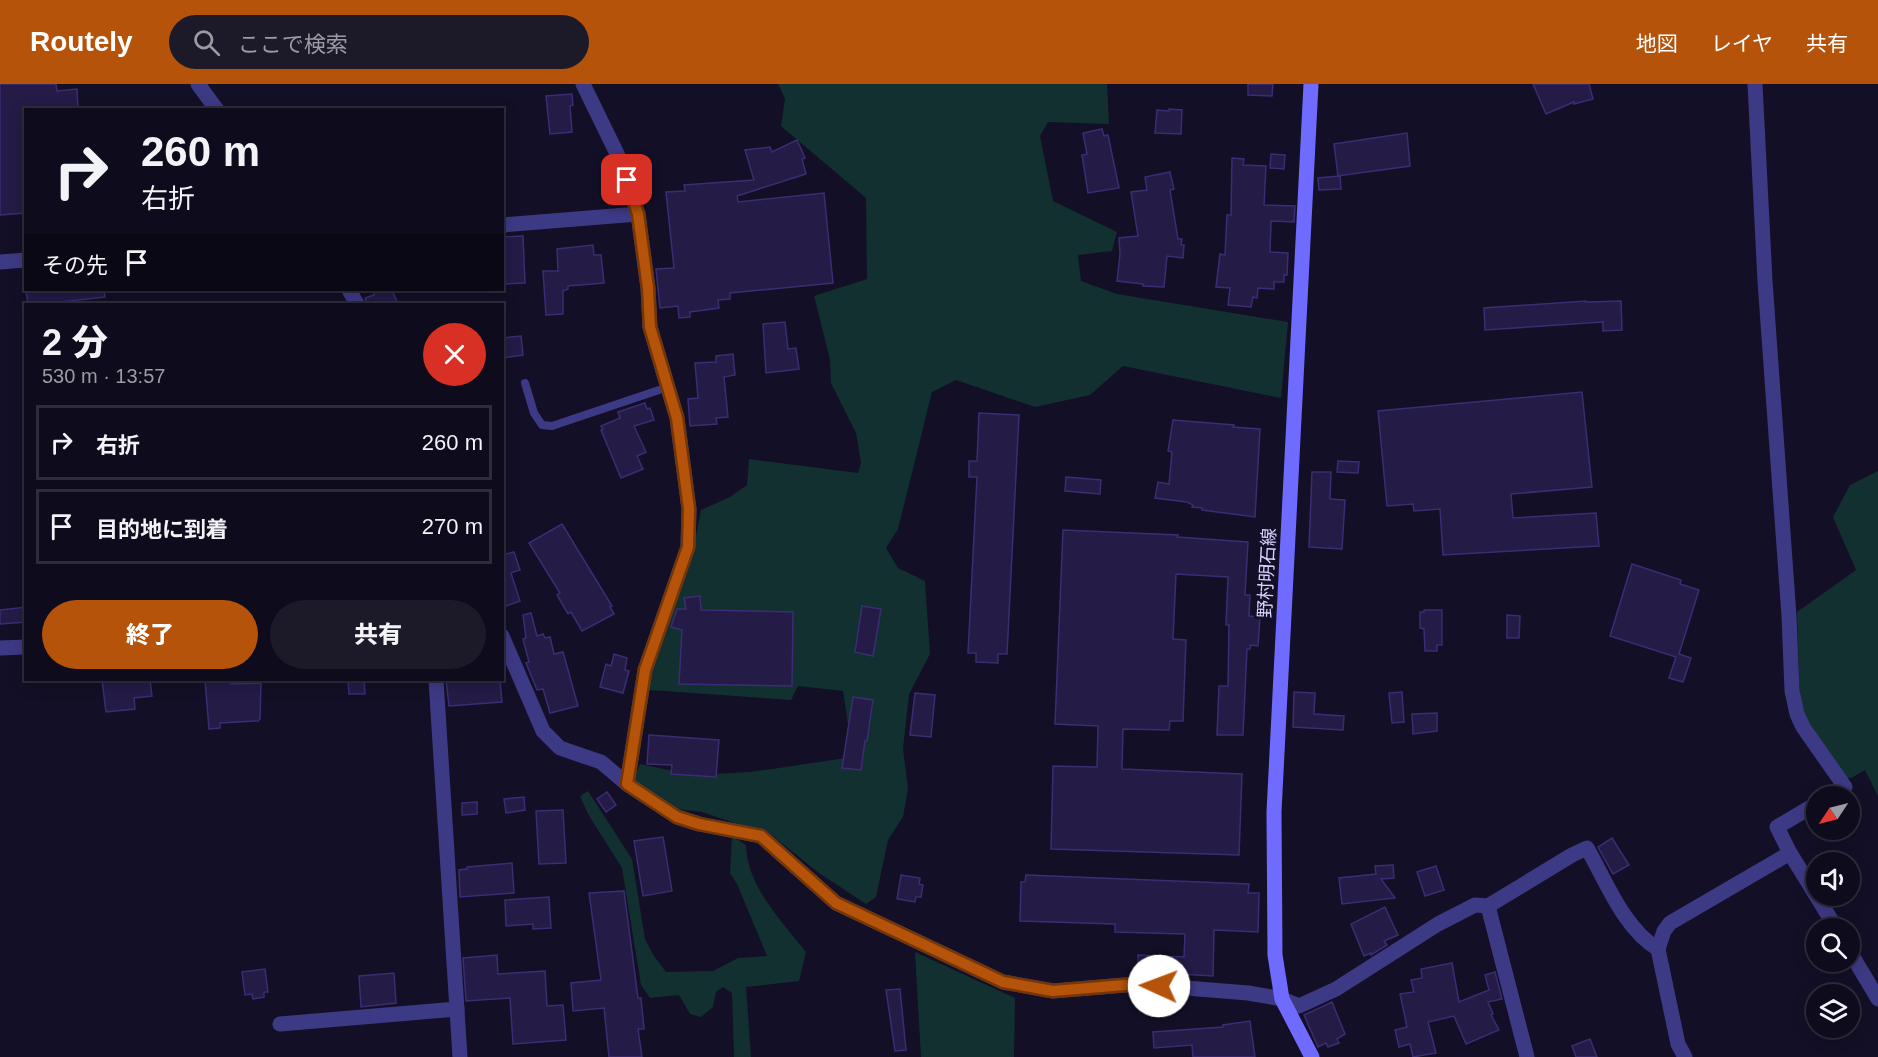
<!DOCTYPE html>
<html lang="ja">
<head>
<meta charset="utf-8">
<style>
  :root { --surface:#0e0b1c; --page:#1c1929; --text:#f1f3f6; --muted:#9b9ba3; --line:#2e2b3b; --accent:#b45309 }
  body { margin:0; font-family:Helvetica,"Noto Sans JP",sans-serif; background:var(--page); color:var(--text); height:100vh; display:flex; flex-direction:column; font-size:22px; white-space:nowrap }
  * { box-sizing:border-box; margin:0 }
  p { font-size:20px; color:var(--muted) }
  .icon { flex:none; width:33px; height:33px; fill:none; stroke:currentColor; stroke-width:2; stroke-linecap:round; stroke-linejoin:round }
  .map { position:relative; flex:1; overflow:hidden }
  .panel { position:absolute; left:24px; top:219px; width:480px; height:378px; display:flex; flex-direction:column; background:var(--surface); border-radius:0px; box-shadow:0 3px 15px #0003,0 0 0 2px var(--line) }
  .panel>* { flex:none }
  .guide { position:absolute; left:24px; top:24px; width:480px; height:183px; border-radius:0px; box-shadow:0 3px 15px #0003,0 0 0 2px var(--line); background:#0e0b1c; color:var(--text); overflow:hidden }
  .needle { width:39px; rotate:235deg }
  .fabs { position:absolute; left:1806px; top:702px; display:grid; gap:12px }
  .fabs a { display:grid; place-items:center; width:54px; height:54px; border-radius:50%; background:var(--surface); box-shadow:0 3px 15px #0003,0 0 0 2px var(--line); font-size:30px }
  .pin { position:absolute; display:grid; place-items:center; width:51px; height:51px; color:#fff; margin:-26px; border-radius:12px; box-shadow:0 3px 9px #0006 }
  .me { position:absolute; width:66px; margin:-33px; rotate:272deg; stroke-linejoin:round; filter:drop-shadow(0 0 4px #0008) }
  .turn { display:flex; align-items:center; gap:21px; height:126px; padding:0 18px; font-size:27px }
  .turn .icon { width:78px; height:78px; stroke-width:2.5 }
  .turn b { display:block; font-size:42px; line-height:51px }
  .then { display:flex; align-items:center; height:57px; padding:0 18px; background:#0003; gap:12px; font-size:22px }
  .round { display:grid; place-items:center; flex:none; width:63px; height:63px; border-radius:32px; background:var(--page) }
  .overview { display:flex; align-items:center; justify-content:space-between; height:102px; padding:0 18px }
  h1 { font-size:36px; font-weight:800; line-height:45px }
  .button { display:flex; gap:12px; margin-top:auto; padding:12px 18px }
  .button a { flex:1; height:69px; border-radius:36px; background:var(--accent); color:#fff; font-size:24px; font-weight:800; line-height:69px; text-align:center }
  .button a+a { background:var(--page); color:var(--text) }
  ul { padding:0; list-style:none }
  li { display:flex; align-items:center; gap:18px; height:75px; margin:0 12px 9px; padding:0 6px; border:3px solid var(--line); border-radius:0px }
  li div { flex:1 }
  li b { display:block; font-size:22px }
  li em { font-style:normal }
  header { display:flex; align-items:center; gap:36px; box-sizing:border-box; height:84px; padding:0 30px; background:var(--accent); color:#fff }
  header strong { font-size:28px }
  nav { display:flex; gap:33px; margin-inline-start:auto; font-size:21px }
  .search { width:420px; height:54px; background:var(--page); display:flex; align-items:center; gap:15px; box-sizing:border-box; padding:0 21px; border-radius:33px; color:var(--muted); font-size:22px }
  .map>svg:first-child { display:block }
  .green { fill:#12302f }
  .building { fill:#241b47; stroke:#3b2d73; stroke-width:1.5 }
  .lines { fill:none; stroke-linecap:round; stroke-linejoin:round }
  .lane { stroke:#3d3a85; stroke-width:8 }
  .street { stroke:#3d3a85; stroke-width:15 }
  .secondary { stroke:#6f6bff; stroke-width:15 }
  .route-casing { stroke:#753606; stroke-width:15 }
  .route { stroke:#b45309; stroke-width:10 }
  .labels { text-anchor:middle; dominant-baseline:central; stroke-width:6; stroke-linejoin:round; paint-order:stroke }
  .street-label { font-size:18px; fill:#d9d4ff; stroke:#130f26 }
</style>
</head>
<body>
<header>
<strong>Routely</strong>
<div class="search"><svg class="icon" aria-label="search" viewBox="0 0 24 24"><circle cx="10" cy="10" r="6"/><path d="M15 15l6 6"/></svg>ここで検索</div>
<nav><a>地図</a><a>レイヤ</a><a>共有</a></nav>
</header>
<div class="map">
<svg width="1878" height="973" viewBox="0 0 1878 973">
  <rect width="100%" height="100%" fill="#130f26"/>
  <g class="green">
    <polygon points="778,0 1107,0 1109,40 1048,38 1040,52 1053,117 1117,148 1112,167 1078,171 1081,197 1117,210 1288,238 1281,314 1123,282 1090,311 1035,323 956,296 932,308 898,445 886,464 898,484 925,497 930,570 909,610 903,665 908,705 903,733 888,756 876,813 866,820 819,789 764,745 747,743 702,728 670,724 631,699 640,680 692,691 751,688 853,673 843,607 798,602 791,616 649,606 649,589 691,477 701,426 730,413 747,401 749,375 858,389 861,379 856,349 831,299 830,276 814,212 867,195 866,114 781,42 785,15"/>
    <polygon points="1878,387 1878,712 1865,686 1851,694 1844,694 1800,628 1797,528 1856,486 1833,433 1850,401"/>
    <path d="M 588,707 L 632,775 L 645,855 L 654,872 L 666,888 L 713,887 L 738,874 L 767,872 L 737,800 L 730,789 L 732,752 L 746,761 C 747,803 782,837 806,868 L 799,897 L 746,903 L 751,973 L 734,973 L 732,909 L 723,903 L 716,908 L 713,923 L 701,933 L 690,930 L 679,911 L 650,914 L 641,901 L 622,784 L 588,730 L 580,712 Z"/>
    <polygon points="915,868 1015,914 1014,973 921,973"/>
  </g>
  <g class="building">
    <polygon points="0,0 56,0 57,7 77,5 78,26 26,26 26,129 0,131"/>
    <polygon points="1248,0 1273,0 1272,12 1248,11"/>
    <polygon points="1533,0 1589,0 1593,15 1574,20 1574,18 1546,30"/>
    <polygon points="572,10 573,21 570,22 572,48 550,50 546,12"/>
    <polygon points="1169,25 1182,26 1181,50 1155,49 1157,26 1169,27"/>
    <polygon points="1102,45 1104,52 1108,51 1119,104 1088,109 1082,71 1087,70 1083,49"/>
    <polygon points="1407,49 1410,82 1338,92 1334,60"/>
    <polygon points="797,56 805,74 802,75 806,90 737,112 738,118 824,109 833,199 730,209 730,215 718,216 719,224 690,228 690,233 679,234 678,222 660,224 656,185 674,184 666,108 685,107 684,101 754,96 745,66 770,63 772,68"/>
    <polygon points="1271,70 1285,71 1284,85 1270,84"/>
    <polygon points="1232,74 1244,75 1243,81 1266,82 1264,121 1295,122 1294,138 1271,137 1270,168 1288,169 1287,191 1284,191 1284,198 1274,198 1274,205 1258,204 1257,214 1253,213 1251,223 1228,221 1230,204 1216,203 1220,170 1225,171 1227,131 1231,131"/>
    <polygon points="1170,88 1174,105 1170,106 1178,155 1182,155 1181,161 1184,161 1183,174 1167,172 1164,203 1143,202 1143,200 1117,197 1120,170 1119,154 1138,152 1131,108 1147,106 1145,93"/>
    <polygon points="1340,92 1341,105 1319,106 1318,94"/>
    <polygon points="523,152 525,199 502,200 502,153"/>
    <polygon points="593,161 594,171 601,171 604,199 568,202 568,205 563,207 563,230 546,231 543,187 558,187 557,165"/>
    <polygon points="26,206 104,206 105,213 43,220 28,220"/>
    <polygon points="373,206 392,206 398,220 367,220 365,214 374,211"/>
    <polygon points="1586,217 1586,218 1621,217 1622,246 1603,247 1603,238 1485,246 1484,224"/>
    <polygon points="785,238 788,265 796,264 799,285 766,289 763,240"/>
    <polygon points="521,252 523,271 502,274 502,254"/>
    <polygon points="733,270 735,291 724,293 728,333 716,334 717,340 690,342 688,315 698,314 695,279 716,278 716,272"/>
    <polygon points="1582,308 1592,403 1511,410 1513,434 1596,429 1599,462 1443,471 1440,425 1414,427 1413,420 1387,422 1378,327"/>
    <polygon points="645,319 647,325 650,324 654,336 634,342 646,368 637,372 643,385 621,394 601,346 603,345 601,342 620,334 618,328"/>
    <polygon points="979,329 1019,331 1007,570 998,570 998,579 976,578 976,569 968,569 977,393 969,393 969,377 977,377"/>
    <polygon points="1173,336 1234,341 1233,343 1260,345 1255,433 1202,426 1202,424 1192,423 1193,421 1187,418 1155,414 1158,398 1169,400 1172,368 1168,367"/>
    <polygon points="1338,377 1359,378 1358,389 1337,388"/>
    <polygon points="1312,388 1331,388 1330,415 1345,416 1342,465 1309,463"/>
    <polygon points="1066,393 1101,396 1100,410 1065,407"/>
    <polygon points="562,440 612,522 610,523 614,530 582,547 571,528 568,530 557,511 560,509 529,459"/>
    <polygon points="1063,446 1178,451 1177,453 1248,458 1245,511 1250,511 1249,532 1260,533 1258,562 1251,561 1250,565 1247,565 1243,651 1217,651 1219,602 1228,602 1229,541 1226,541 1228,493 1176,490 1173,555 1186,556 1183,637 1170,637 1169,646 1123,645 1122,685 1242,690 1239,771 1051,765 1053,682 1097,683 1098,642 1055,640"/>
    <polygon points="514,468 520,486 511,489 520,517 506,522 502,512 502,471"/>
    <polygon points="1632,480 1681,496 1680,500 1699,506 1679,570 1691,574 1683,598 1669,594 1676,573 1610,552"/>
    <polygon points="700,512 701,526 793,528 792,602 679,600 682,546 671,543 677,525 686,525 684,514"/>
    <polygon points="862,522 881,525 873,572 855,568"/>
    <polygon points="26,523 26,538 0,540 0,526"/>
    <polygon points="1424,526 1442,526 1442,561 1437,561 1437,567 1425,567 1424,545 1420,544 1420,528 1424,528"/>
    <polygon points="531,529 537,552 543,550 545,554 550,553 554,570 563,568 578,622 550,629 543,605 537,606 526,579 529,578 523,555 526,554 523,531"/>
    <polygon points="1507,531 1520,532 1519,554 1507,554"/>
    <polygon points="614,570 627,574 625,586 629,587 623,609 600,603 606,580 611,582"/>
    <polygon points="102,596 150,596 152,612 134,614 135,625 106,628"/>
    <polygon points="205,596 231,596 231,600 261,599 260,635 258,637 220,639 220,644 209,645"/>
    <polygon points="348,596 364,596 365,610 349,610"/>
    <polygon points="446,596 500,596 502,618 449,622"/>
    <polygon points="1294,608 1315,609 1314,630 1344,632 1343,646 1293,643"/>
    <polygon points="1402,608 1404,638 1392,639 1389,609"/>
    <polygon points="915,609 935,611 931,653 910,651"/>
    <polygon points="853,613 873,616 867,657 865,657 861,686 842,684"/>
    <polygon points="1437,629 1437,647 1413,650 1412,630"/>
    <polygon points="649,651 719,656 716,693 671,690 672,681 647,680"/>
    <polygon points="607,708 616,721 606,728 597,715"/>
    <polygon points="524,713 525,726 506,729 504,715"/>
    <polygon points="477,718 477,730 462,731 462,719"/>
    <polygon points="563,726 566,779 539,780 536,727"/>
    <polygon points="663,753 672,807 643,812 634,757"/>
    <polygon points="1612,754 1629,781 1613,790 1598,763"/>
    <polygon points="512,779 514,809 460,813 459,786 467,785 467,783"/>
    <polygon points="1393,781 1394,794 1381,795 1395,814 1342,820 1339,794 1376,790 1375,782"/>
    <polygon points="1436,782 1444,806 1425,812 1417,788"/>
    <polygon points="901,791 920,794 919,800 923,801 921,813 916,813 915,818 897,815"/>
    <polygon points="1026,791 1249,800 1248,809 1259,809 1258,848 1214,846 1213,892 1179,890 1180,886 1138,884 1138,871 1184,873 1185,850 1115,848 1115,840 1020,837 1021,798 1025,798"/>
    <polygon points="624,807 638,914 641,914 644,945 638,945 642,973 609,973 604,924 573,927 571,899 601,896 589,809"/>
    <polygon points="549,813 551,844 533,845 533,840 506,842 505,816"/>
    <polygon points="1385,823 1398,851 1384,857 1387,861 1371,871 1371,869 1364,872 1351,840"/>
    <polygon points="497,871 498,890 545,887 547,922 563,921 566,956 513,960 510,914 466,917 463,874"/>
    <polygon points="1452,879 1459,918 1489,906 1485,891 1495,888 1502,915 1488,918 1493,930 1491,931 1499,946 1466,960 1454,932 1428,938 1436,969 1413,973 1410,960 1399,963 1395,946 1407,943 1400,910 1414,908 1411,896 1422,894 1421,885"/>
    <polygon points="265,885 268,908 264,908 264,913 253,915 252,910 245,911 242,888"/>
    <polygon points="394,889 396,919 361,923 359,892"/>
    <polygon points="900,905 906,966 895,967 886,906"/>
    <polygon points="1332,918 1345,950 1337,955 1339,959 1328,963 1326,959 1318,963 1304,931"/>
    <polygon points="1250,937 1255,973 1193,973 1192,961 1154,964 1153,948 1223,943 1223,941"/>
    <polygon points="1590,955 1597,973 1576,973 1572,962"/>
  </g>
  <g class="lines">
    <polyline class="lane" points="525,299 534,329 542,341 552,342 668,303"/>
    <g class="street">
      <polyline points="198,0 217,26"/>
      <polyline points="583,0 622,80 638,130 648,204 650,243 677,334 689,425 688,463 645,586 627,700"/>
      <polyline points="1755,0 1765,197 1789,532 1792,607 1797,630 1803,643 1845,703 1829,712"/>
      <polyline points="502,141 638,130"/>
      <polyline points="0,178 26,176"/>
      <polyline points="349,206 357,220"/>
      <path d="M 502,552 L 543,647 L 560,664 L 601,678 L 627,700 L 677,733 L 699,740 L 761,752 L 836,819 L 1003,898 L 1053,907 L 1137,900 L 1248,909 L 1282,915 L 1299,922 L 1336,905 L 1438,840 L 1475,821 L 1488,822 L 1572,771 L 1587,764 C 1606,797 1624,845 1658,865"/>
      <polyline points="0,564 26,563"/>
      <polyline points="436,596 460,973"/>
      <polyline points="1790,769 1836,844"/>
      <polyline points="1488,822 1527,973"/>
      <polyline points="1850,868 1878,915"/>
      <polyline points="280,940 457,925"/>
      <polyline points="1685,973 1678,960 1658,865 1664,847 1670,839 1790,769 1777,743 1816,720"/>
    </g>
    <polyline class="secondary" points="1311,0 1274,728 1275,871 1282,915 1312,973"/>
  </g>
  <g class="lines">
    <g class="route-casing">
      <polyline id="route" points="627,96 638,130 648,204 650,243 677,334 689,425 688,463 645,586 627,700 677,733 699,740 761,752 836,819 1003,898 1053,907 1137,900 1159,902"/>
    </g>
    <use href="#route" class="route"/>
  </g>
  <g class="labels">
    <g class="street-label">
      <text transform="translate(1267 489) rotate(-87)">野村明石線</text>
    </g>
  </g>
</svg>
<div class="fabs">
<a><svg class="needle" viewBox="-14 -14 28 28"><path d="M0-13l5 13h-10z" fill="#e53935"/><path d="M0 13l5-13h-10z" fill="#9b9ba3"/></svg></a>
<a><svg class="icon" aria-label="sound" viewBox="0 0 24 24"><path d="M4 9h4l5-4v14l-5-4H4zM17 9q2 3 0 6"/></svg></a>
<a><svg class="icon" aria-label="search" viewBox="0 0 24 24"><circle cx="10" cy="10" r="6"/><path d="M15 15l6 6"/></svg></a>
<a><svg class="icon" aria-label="layers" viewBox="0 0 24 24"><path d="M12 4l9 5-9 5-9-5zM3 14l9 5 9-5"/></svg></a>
</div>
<div class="pin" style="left:627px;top:96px;background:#d93025"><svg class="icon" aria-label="arrive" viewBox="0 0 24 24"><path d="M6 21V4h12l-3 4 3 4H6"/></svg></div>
<svg class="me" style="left:1159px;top:902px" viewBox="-20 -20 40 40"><circle r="19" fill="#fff"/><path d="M0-13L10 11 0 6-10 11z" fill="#b45309"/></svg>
<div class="guide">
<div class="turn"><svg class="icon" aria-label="right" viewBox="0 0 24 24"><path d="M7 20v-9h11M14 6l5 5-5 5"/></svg><div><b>260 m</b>右折</div></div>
<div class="then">その先<svg class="icon" aria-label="arrive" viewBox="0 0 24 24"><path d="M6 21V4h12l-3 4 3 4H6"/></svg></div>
</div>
<section class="panel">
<div class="overview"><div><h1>2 分</h1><p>530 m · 13:57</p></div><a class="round" style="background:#d93025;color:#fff"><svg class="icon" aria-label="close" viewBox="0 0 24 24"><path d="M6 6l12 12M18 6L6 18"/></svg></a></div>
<ul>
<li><svg class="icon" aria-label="right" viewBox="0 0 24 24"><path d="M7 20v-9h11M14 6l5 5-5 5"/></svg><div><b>右折</b></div><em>260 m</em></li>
<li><svg class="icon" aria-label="arrive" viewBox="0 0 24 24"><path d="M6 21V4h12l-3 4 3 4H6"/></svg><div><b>目的地に到着</b></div><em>270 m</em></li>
</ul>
<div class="button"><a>終了</a><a>共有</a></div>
</section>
</div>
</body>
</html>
